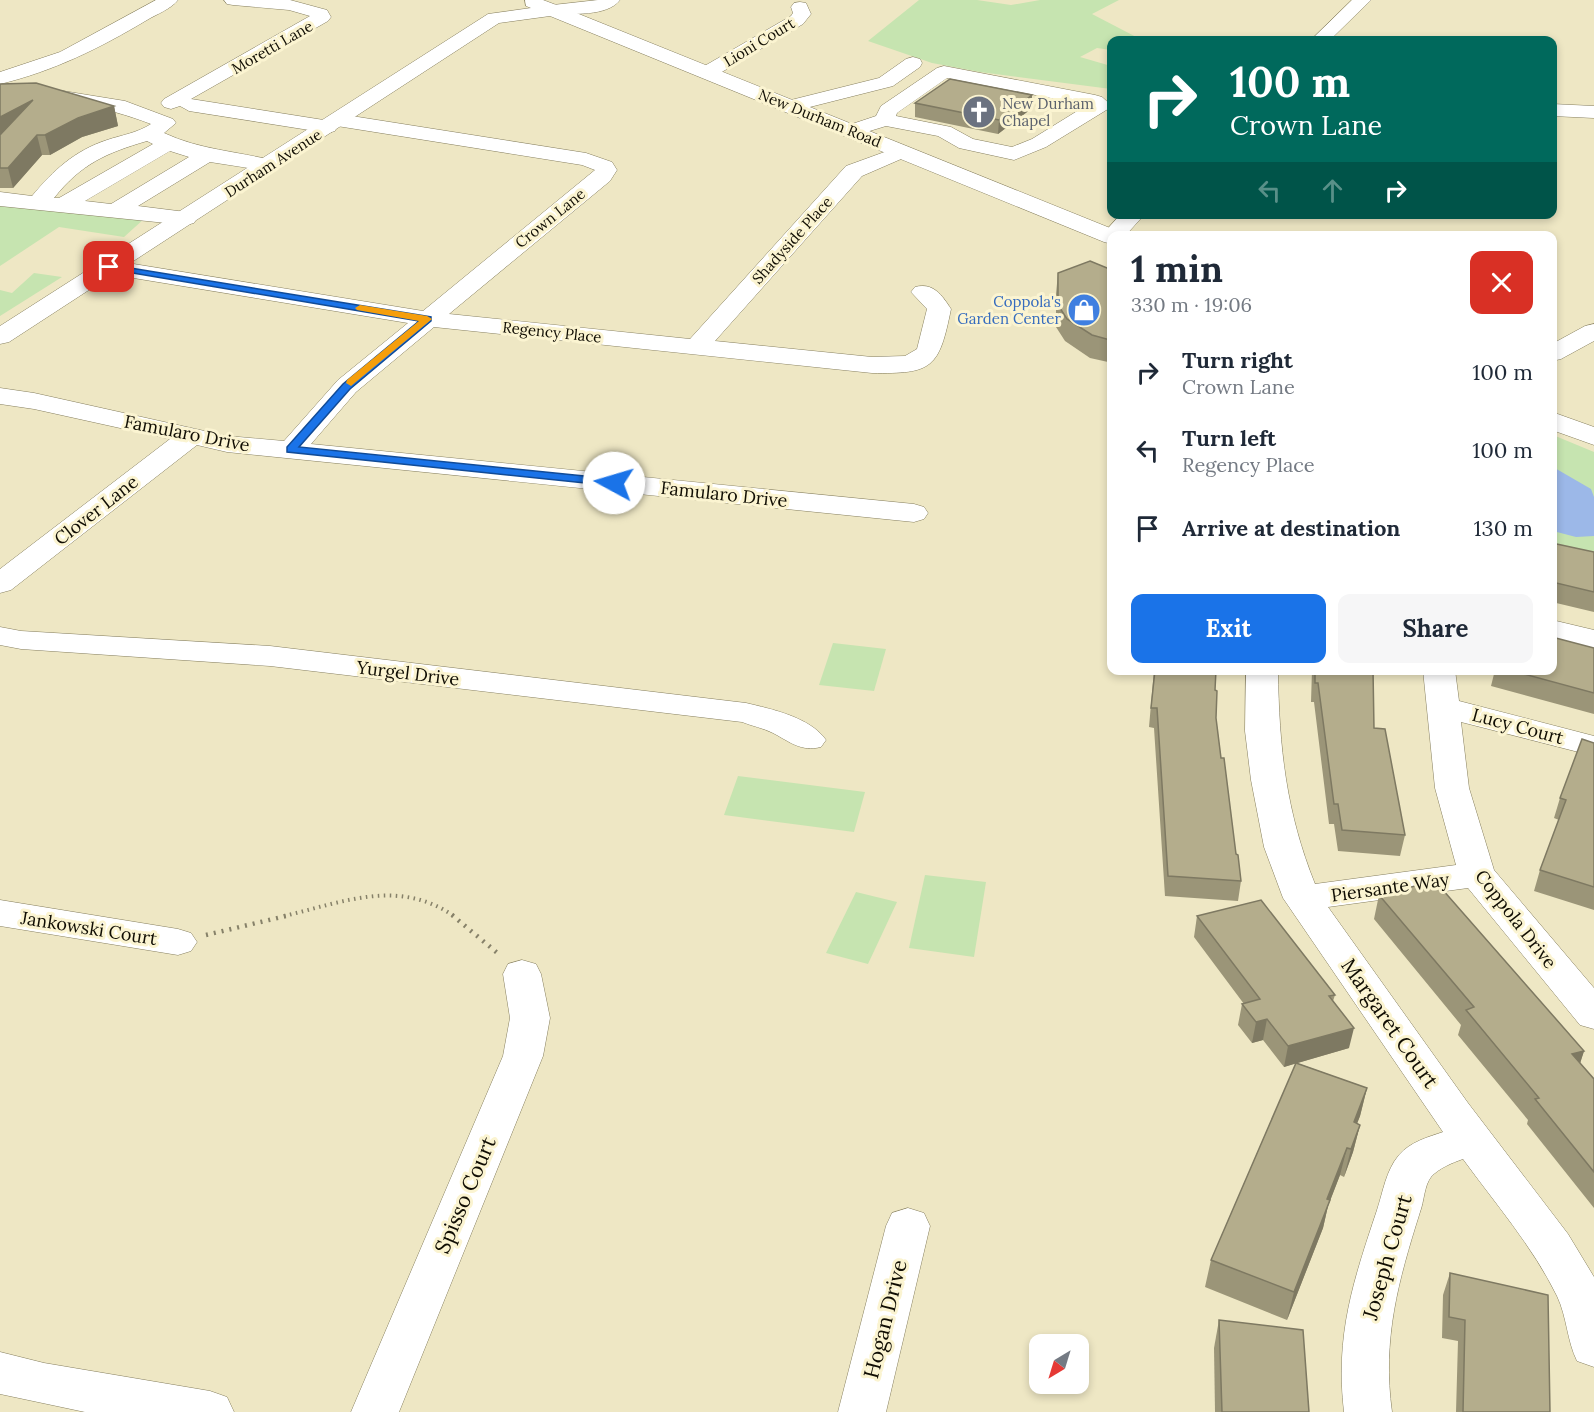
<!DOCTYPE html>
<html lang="en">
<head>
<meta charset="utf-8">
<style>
  :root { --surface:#fff; --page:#f6f6f7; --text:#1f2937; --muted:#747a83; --accent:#1a73e8 }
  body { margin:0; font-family:Lora,serif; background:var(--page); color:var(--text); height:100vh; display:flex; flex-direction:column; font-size:22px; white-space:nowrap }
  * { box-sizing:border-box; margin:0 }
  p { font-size:20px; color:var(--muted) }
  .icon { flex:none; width:33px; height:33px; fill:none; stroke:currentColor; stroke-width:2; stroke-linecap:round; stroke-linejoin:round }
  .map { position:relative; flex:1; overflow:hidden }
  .details { position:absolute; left:1107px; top:231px; width:450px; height:444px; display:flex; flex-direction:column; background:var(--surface); border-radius:12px; box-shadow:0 3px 9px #0003 }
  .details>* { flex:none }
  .guide { position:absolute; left:1107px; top:36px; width:450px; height:183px; border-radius:12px; box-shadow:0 3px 9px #0003; background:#00695c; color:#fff; overflow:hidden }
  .needle { width:39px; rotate:218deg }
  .buttons { position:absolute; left:1029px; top:1334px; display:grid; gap:12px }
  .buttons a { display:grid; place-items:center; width:60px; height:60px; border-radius:12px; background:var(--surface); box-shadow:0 3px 9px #0003; font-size:30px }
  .pin { position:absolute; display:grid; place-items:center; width:51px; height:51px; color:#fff; margin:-26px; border-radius:12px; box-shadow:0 3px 9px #0006 }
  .me { position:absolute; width:66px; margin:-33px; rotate:276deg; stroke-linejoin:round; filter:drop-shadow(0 0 4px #0008) }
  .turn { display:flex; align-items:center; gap:21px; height:126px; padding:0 24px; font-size:27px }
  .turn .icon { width:78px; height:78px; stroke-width:2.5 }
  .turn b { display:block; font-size:42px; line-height:51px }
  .lanes { display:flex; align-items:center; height:57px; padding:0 24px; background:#0003; justify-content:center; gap:30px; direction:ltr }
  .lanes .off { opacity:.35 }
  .round { display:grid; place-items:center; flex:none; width:63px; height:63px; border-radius:12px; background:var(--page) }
  .summary { display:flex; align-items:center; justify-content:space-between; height:102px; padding:0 24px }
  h1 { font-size:36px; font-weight:800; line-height:45px }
  .cta { display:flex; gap:12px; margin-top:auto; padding:12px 24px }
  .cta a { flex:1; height:69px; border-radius:12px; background:var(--accent); color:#fff; font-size:24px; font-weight:800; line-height:69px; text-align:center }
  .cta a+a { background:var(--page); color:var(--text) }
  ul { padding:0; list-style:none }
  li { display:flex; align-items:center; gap:18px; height:78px; padding:0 24px }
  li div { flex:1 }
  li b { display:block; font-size:22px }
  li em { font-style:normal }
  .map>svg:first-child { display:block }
  .green { fill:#c6e4b0 }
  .water { fill:#9cb8e8 }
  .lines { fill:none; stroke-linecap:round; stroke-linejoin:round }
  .minor-casing { stroke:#867f5f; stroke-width:1 }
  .major-casing { stroke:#867f5f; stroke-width:1 }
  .path-far1 { stroke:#868169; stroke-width:4; stroke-dasharray:1.5 4.5; stroke-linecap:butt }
  .path { stroke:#868169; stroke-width:4.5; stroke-dasharray:2 6; stroke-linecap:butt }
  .minor { fill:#fff; fill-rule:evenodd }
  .major { fill:#fff; fill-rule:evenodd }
  .wall { fill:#9b9578 }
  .shaded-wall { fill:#7e7962 }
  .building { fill:#b4ad8c; stroke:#7e7962; stroke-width:1.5 }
  .route { fill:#1a73e8; stroke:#114b97; stroke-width:1.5 }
  .slow { fill:#f59e0b }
  .labels { text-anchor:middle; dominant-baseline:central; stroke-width:6; stroke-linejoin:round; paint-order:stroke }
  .far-street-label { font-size:15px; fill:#100d03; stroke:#fbf4d1 }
  .far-worship-label { font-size:15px; fill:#5b616d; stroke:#fbf4d1; text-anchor:start }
  .far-shop-label { font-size:15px; fill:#366cbe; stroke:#fbf4d1; text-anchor:end }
  .street-label { font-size:18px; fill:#100d03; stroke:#fbf4d1 }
  .near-street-label { font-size:21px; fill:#100d03; stroke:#fbf4d1 }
</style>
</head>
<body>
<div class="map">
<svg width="1594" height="1412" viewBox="0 0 1594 1412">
  <rect width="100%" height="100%" fill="#eee7c4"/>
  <g class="green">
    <polygon points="919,0 977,0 1011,5 1040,0 1119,0 1092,14 1142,40 1112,40 1111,50 1097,48 1080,57 1111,66 1111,89 980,72 932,63 868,41"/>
    <polygon points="0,205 145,218 124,237 59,227 0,266"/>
    <polygon points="34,273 62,277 0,316 0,290 12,293"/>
    <polygon points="1553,435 1594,452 1594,572 1553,562"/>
    <polygon points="833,643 886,649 874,691 819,685"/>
    <polygon points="738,776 865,792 854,832 724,815"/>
    <polygon points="925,875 986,882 974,957 909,948"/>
    <polygon points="856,892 897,902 868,964 826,953"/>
  </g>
  <polygon class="water" points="1553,467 1591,489 1594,497 1594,536 1576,537 1553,531"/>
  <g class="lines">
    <g class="minor-casing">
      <g id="minor">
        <path d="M 156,0 L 178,0 C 171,9 157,14 147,20 C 100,48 54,71 0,84 L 0,72 L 60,52 Z"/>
        <path d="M 224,0 L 290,0 L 327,10 L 331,17 L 328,21 L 191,99 L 330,121 L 332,116 L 339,114 L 586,153 L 612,162 L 617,170 L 610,181 L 449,314 L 690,339 L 846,166 L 901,146 L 908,148 L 911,152 L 908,156 L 862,176 L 715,341 L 872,357 L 905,356 L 917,349 L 927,309 L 911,292 L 915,287 C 933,282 942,295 951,309 C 939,368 933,374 872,373 L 434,327 L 356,392 L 311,444 L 914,504 L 924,507 L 928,513 L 924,519 L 914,522 L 227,452 L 197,445 L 11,590 L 0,593 L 0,569 L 170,439 L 34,409 L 0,404 L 0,388 L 34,393 L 227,436 L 284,441 L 338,380 L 408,323 L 109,274 L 101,272 L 97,267 L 101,262 L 109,260 L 423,311 L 595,170 L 582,165 L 337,126 L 335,131 L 328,133 L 189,111 L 180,106 L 171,109 L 164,107 L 161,103 L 164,99 L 310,16 L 289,10 L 233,5 L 227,4 Z"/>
        <path d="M 598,0 L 620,0 C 607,17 572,13 553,15 L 547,14 L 544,10 L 547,6 L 553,5 Z"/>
        <polygon points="1352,0 1371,0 1330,40 1311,40"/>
        <polygon points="800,2 806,3 811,14 803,24 715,76 701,76 698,72 701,68 791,16 793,13 791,7 794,3"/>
        <polygon points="913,57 920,59 922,63 920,67 893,86 790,112 783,110 780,106 783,102 879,78 906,59"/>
        <path d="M 944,66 L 1095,95 L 1102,97 L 1111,105 L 1108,109 L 1046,147 L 1014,160 L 959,148 L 938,136 L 886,126 L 850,137 L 843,135 L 840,131 L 843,127 L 876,116 L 881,106 L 937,68 ZM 947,78 L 1087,105 L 1032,139 L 1012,147 L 973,139 L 951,127 L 896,116 L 897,113 Z"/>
        <path d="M 26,85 L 125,101 L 173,119 L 176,123 L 164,133 C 200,150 237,151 275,161 L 279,165 L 275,169 L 268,171 L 210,162 L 138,206 L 194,213 L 197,218 L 194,223 L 186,225 L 0,206 L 0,192 L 32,196 C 54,170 74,151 107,140 C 122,135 137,133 151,124 C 107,107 47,94 0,101 L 0,89 ZM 147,141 L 153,144 L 59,198 L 54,198 C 81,164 106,153 147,141 ZM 170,151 L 189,157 L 111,204 L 85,201 Z"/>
        <polygon points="1552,104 1594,106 1594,118 1552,116"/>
        <polygon points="1121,214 1145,214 1125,236 1112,236 1112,243 1104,241 1101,236"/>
        <polygon points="1594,324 1594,341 1561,359 1552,361 1552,344 1585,326"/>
        <polygon points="1552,620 1594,630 1594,649 1552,639"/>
        <path d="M 0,627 L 21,631 L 270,646 L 746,703 C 771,709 810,717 826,740 L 821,747 C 801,752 790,742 773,733 C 763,728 752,726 742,722 L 270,666 L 21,649 L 0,645 Z"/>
        <path d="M 1246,670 L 1278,670 C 1279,747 1286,812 1315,884 L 1456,865 L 1435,788 L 1423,670 L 1455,670 L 1459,701 L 1594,736 L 1594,756 L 1461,722 L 1469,788 L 1494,870 L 1594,988 L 1594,1029 L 1580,1025 L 1468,888 L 1328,907 L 1468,1103 L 1568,1234 L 1594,1277 L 1594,1367 L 1577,1361 C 1567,1341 1567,1317 1557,1296 C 1533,1247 1495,1203 1463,1159 C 1452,1163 1439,1168 1431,1177 C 1424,1186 1424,1202 1420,1212 C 1398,1282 1382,1339 1392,1412 L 1344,1412 C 1335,1335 1353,1282 1377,1210 C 1383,1192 1386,1170 1399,1155 C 1410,1142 1428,1137 1443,1132 L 1283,898 L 1264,847 L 1251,780 L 1245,731 Z"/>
        <polygon points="0,900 178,929 191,933 197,942 191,951 178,955 0,926"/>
        <polygon points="522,960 536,964 541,974 550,1018 543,1056 399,1412 351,1412 503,1056 510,1018 503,974 508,964"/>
        <polygon points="908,1208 924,1213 930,1226 886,1412 838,1412 886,1226 892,1213"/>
        <polygon points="0,1352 44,1363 210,1391 227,1397 234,1412 85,1412 0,1394"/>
      </g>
    </g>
    <g class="major-casing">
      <g id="major">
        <polygon points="525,0 543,0 559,6 1120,232 1122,236 1112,236 1112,244 1104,242 550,16 499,23 9,342 0,344 0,326 488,14 531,8 526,6"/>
        <polygon points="1552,412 1594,427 1594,445 1552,430"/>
      </g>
    </g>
    <path class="path-far1" d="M 284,916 C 344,902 398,878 454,916"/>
    <g class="path">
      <polyline points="452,915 501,956"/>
      <polyline points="206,935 290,915"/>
    </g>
    <use href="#minor" class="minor"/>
    <use href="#major" class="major"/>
  </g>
  <g class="wall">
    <polygon points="0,84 114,106 118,126 82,137 50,155 42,155 13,188 0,188"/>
    <polygon points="1032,95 1031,109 998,134 915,117 915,103"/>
    <polygon points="1112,270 1112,361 1108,362 1090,358 1065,341 1056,327 1056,294 1058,273"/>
    <polygon points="1552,543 1594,552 1594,612 1552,602"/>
    <polygon points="1594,648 1594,714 1491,686 1495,670 1552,670"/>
    <polygon points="1154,670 1216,670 1215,690 1216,718 1221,758 1236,854 1241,881 1238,901 1165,896 1154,728 1149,727"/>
    <polygon points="1312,670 1373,670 1374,728 1405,835 1400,856 1338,851 1334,824 1329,824 1314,702 1311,702"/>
    <polygon points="1594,743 1594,910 1534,891 1540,870 1559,820 1554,818 1560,798"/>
    <polygon points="1379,895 1584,1051 1580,1063 1594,1079 1594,1208 1527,1124 1528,1120 1458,1035 1461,1025 1374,919"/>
    <polygon points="1197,916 1335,995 1333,1001 1349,1048 1297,1063 1367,1088 1360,1116 1357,1123 1360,1125 1353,1152 1344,1177 1340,1175 1328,1206 1323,1228 1287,1320 1205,1287 1211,1260 1296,1063 1284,1067 1263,1040 1252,1043 1238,1025 1242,1004 1244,1004 1194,937"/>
    <polygon points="1450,1273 1550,1412 1456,1412 1458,1341 1442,1338 1443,1295"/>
    <polygon points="1219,1320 1309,1412 1215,1412 1214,1348"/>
  </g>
  <g class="shaded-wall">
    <polygon points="1032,95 1031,109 998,134 999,120"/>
    <polygon points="33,100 0,138 0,117"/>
    <polygon points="114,106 118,126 82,137 50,155 45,135 78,118"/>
    <polygon points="37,135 42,155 13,188 8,168"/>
    <polygon points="1112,339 1112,361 1108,362 1110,340"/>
    <polygon points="1267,1019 1263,1040 1252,1043 1256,1022"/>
    <polygon points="1354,1028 1349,1048 1284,1067 1288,1046"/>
    <polygon points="1584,1051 1576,1076 1572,1054"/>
    <polygon points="1367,1088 1360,1116 1347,1150 1354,1122"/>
    <polygon points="1360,1125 1353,1152 1344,1177 1351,1149"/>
    <polygon points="1347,1148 1340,1175 1328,1206 1323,1228 1287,1320 1294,1292 1327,1199"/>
  </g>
  <g class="building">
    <polygon points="950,79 1032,95 999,120 915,103"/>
    <polygon points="36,83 114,106 78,118 45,135 37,135 8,168 0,168 0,135 33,100 0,117 0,84"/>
    <polygon points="1090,261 1112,270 1112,339 1110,340 1092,335 1067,319 1058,305 1058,273"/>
    <polygon points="1552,543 1594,552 1594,592 1552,582"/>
    <polygon points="1552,637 1594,648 1594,693 1509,670 1552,670"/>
    <polygon points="1155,670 1216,670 1215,690 1217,691 1216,718 1221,758 1224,758 1236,854 1238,855 1241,881 1168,876 1157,708 1151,708"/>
    <polygon points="1315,670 1373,670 1374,728 1385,729 1405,835 1342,830 1338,804 1334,804 1318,683 1315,683"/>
    <polygon points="1582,739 1594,743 1594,887 1540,870 1566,800 1560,798"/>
    <polygon points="1435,881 1584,1051 1572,1054 1594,1079 1594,1172 1535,1099 1539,1098 1466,1010 1474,1007 1379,895"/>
    <polygon points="1261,900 1335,995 1329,996 1354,1028 1288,1046 1267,1019 1256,1022 1242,1004 1260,999 1197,916"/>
    <polygon points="1296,1063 1367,1088 1354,1122 1360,1125 1351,1149 1347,1148 1327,1199 1330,1200 1294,1292 1211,1260"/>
    <polygon points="1450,1273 1548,1295 1550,1412 1463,1412 1465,1320 1449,1317"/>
    <polygon points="1219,1320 1303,1330 1309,1412 1222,1412"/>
  </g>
  <polygon class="route" points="106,264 431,317 431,321 350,389 299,447 614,479 620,483 614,486 287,452 287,447 343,384 419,321 109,269 105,267"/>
  <polygon class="slow" points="360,305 427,316 432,319 351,386 346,383 347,380 419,321 357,310 355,308"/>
  <defs>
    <g id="church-disc" transform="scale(1.725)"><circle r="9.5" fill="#6b7280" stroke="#fbf4d1"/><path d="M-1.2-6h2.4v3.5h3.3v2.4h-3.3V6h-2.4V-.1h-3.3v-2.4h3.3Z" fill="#fff"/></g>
    <g id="shop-disc" transform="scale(1.725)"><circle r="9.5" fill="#3f7fe0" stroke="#fbf4d1"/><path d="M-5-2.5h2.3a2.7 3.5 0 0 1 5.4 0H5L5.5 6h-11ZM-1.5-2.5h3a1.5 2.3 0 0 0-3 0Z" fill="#fff"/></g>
  </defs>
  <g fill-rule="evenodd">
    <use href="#church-disc" x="979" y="112"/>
    <use href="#shop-disc" x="1084" y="310"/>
  </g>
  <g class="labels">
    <g class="far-street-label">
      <text transform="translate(759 42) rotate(-31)">Lioni Court</text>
      <text transform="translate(272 47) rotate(-30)">Moretti Lane</text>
      <text transform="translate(820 118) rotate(22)">New Durham Road</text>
      <text transform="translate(273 163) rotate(-33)">Durham Avenue</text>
      <text transform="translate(550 218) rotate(-39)">Crown Lane</text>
      <text transform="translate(792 240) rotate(-48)">Shadyside Place</text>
      <text transform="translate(552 332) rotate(6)">Regency Place</text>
    </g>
    <g class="far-worship-label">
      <text x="1002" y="103">New Durham<tspan x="1002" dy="17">Chapel</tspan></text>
    </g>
    <g class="far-shop-label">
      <text x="1061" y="301">Coppola's<tspan x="1061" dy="17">Garden Center</tspan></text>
    </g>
    <g class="street-label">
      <text transform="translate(187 433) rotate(11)">Famularo Drive</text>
      <text transform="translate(724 494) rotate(6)">Famularo Drive</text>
      <text transform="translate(96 510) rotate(-38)">Clover Lane</text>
      <text transform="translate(408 673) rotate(7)">Yurgel Drive</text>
      <text transform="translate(1518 726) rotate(15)">Lucy Court</text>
      <text transform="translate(1390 887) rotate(-8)">Piersante Way</text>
      <text transform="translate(1516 919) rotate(52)">Coppola Drive</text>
      <text transform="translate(89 928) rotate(9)">Jankowski Court</text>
    </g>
    <g class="near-street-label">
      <text transform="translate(1390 1023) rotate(55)">Margaret Court</text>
      <text transform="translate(465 1195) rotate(-67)">Spisso Court</text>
      <text transform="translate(1387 1257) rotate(-74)">Joseph Court</text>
      <text transform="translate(885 1319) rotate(-76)">Hogan Drive</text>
    </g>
  </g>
</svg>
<div class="buttons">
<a><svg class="needle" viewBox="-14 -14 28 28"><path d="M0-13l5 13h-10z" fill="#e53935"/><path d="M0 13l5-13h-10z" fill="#747a83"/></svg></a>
</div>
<div class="pin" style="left:109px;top:267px;background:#d93025"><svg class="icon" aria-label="arrive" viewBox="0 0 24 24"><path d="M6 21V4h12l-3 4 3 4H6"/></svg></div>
<svg class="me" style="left:614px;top:483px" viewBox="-20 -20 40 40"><circle r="19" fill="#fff"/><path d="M0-13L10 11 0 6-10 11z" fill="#1a73e8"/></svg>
<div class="guide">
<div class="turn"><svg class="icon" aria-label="right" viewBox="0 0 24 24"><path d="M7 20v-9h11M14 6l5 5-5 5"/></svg><div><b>100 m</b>Crown Lane</div></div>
<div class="lanes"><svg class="icon off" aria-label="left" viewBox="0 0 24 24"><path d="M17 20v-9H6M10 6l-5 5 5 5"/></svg><svg class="icon off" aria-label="ahead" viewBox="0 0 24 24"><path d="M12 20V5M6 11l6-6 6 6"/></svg><svg class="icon" aria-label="right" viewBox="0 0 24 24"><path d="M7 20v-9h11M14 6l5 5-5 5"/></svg></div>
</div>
<section class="details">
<div class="summary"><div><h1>1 min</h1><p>330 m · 19:06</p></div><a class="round" style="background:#d93025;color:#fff"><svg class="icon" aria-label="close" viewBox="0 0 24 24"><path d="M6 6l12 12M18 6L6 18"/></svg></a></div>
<ul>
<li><svg class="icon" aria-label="right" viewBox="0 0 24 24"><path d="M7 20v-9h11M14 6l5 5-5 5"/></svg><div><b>Turn right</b><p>Crown Lane</p></div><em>100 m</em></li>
<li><svg class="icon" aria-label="left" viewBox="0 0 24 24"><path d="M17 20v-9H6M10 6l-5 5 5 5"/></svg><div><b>Turn left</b><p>Regency Place</p></div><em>100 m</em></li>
<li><svg class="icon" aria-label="arrive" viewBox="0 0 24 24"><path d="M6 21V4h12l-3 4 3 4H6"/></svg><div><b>Arrive at destination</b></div><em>130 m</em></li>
</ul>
<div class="cta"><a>Exit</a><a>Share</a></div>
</section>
</div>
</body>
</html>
